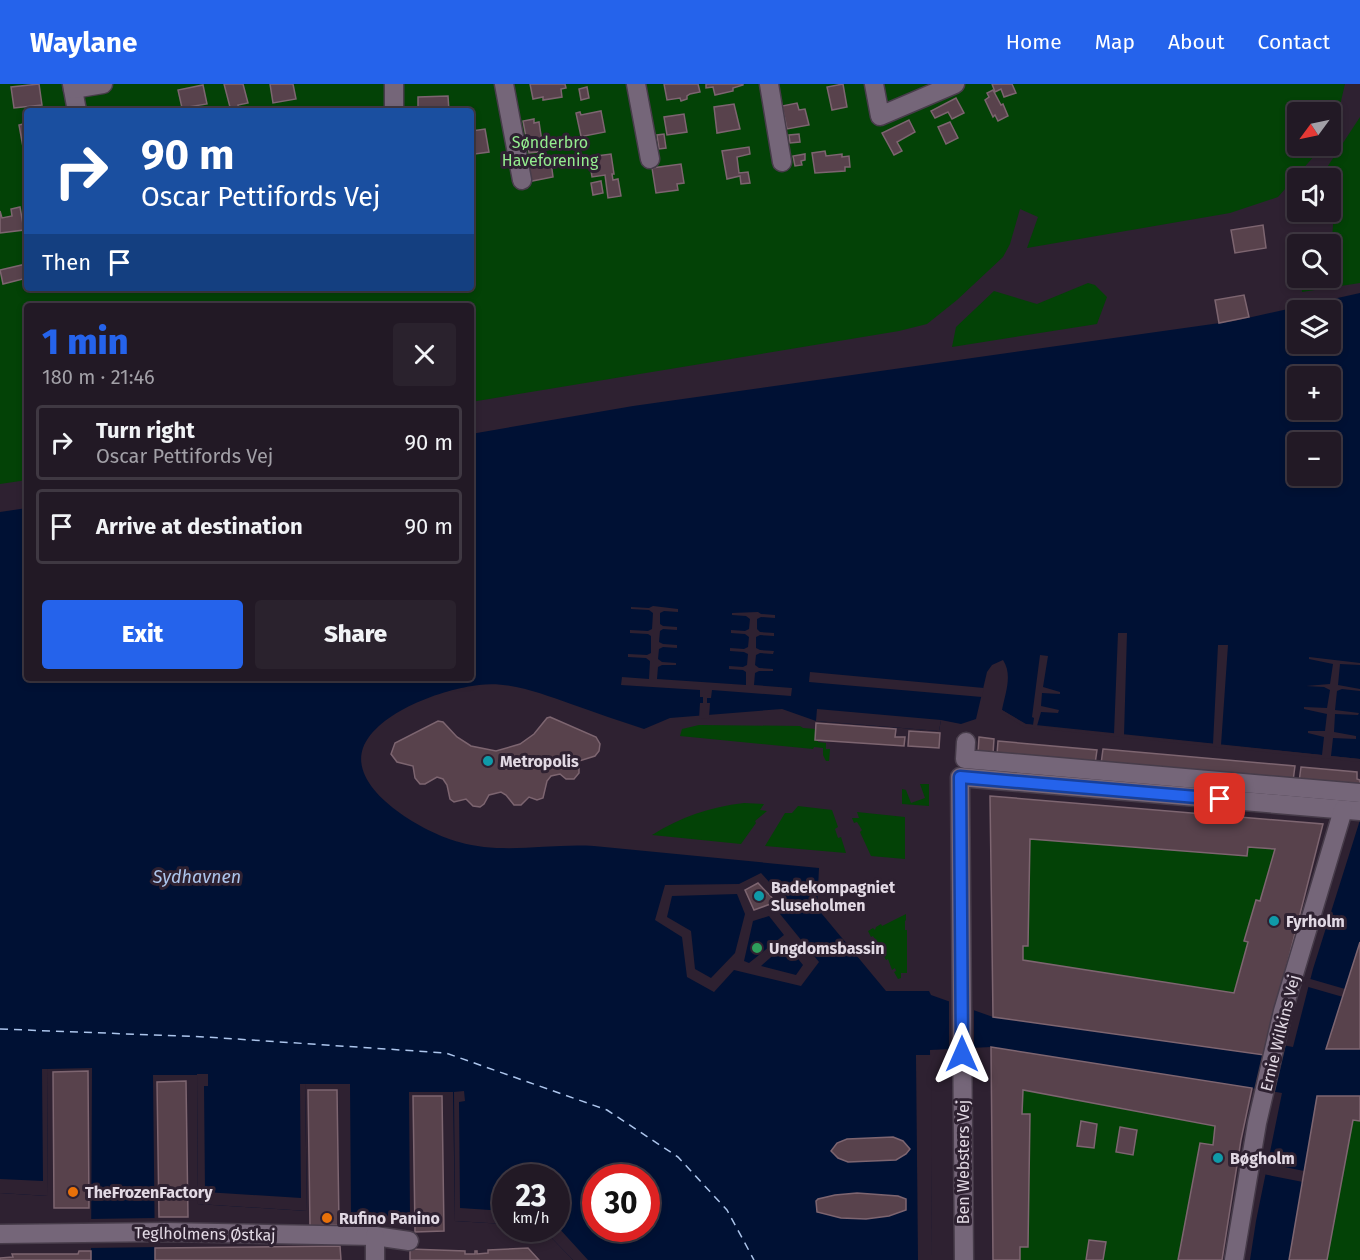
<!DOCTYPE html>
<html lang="en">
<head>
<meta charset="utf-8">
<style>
  :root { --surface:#221925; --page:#2a222d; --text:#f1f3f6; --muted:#a2a0a7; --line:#3f3842; --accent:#2563eb }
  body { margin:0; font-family:"Fira Sans",sans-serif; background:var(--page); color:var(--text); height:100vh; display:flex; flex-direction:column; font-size:22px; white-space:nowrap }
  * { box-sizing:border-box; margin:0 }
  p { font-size:20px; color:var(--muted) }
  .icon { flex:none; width:33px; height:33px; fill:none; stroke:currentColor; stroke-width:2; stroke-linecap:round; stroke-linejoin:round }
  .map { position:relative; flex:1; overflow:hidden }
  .drawer { position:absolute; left:24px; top:219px; width:450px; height:378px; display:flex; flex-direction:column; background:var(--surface); border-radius:6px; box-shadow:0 3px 9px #0003,0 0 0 2px var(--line) }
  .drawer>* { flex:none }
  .top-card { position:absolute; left:24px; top:24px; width:450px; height:183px; border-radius:6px; box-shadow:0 3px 9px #0003,0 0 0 2px var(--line); background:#1a4fa0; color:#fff; overflow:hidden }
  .needle { width:39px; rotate:237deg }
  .buttons { position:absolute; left:1287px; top:18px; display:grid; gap:12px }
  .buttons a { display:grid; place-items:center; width:54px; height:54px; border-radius:6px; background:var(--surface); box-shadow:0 3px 9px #0003,0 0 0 2px var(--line); font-size:30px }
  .speed { position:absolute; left:492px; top:1080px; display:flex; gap:12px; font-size:30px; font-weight:700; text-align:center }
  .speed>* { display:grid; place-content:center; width:78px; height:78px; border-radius:50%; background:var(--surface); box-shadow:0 3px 9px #0003,0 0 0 2px var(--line); line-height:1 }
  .speed small { font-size:15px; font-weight:400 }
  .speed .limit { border:9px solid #d22; background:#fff; color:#111 }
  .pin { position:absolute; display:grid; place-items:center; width:51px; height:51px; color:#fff; margin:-26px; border-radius:12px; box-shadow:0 3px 9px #0006 }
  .me { position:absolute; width:66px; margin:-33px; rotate:0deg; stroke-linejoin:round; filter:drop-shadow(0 0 4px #0008) }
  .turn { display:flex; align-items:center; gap:21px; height:126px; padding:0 18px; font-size:27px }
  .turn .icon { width:78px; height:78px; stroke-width:2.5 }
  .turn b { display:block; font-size:42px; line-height:51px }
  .then { display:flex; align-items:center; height:57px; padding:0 18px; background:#0003; gap:12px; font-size:22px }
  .round { display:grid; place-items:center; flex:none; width:63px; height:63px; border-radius:6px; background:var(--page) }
  .headline { display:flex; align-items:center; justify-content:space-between; height:102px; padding:0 18px }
  h1 { font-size:36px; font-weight:800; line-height:45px; color:var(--accent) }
  .action { display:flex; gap:12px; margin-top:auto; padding:12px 18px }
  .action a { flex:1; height:69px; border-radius:6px; background:var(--accent); color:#fff; font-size:24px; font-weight:800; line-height:69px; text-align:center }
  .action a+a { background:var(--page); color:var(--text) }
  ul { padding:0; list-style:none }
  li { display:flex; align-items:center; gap:18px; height:75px; margin:0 12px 9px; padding:0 6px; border:3px solid var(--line); border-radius:6px }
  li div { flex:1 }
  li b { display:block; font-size:22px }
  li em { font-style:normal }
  header { display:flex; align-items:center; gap:36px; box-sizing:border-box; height:84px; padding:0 30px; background:var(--accent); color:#fff }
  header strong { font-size:28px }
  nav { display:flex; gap:33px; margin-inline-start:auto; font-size:21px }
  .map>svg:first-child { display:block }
  .green { fill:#034206; fill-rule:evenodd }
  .water { fill:#001134; fill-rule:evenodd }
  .pier { fill:#2e2131; fill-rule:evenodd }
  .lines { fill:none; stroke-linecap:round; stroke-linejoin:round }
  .ferry { stroke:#acc5ec; stroke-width:1.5; stroke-dasharray:8 6; stroke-linecap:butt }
  .building { fill:#58424c; stroke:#7d6570; stroke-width:1.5; fill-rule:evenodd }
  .minor-casing { stroke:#473c4a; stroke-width:21 }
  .minor { stroke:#756679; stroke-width:18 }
  .route-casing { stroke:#184099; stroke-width:15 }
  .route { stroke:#2563eb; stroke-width:10 }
  .culture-dot { fill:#0f9aa8; stroke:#2e2131; stroke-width:2 }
  .leisure-dot { fill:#2e9e5b; stroke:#2e2131; stroke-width:2 }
  .food-dot { fill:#e8710a; stroke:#2e2131; stroke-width:2 }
  .labels { text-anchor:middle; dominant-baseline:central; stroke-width:6; stroke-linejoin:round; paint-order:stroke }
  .park-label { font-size:16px; fill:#94ed8f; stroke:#2e2131 }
  .poi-label { font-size:16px; font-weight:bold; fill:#e2d9e4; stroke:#2e2131; text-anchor:start }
  .street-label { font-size:16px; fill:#e2d9e4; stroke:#2e2131 }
  .water-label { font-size:18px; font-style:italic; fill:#acc5ec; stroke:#2e2131 }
</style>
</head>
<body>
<header>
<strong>Waylane</strong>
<nav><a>Home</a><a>Map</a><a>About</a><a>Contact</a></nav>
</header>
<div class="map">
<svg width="1360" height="1176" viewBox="0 0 1360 1176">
  <rect width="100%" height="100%" fill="#2e2131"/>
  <g class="green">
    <path d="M 0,0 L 1345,0 L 1337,34 L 1331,53 L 1330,28 L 1298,28 L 1298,62 L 1323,62 L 1278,113 L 1230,129 L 1027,164 L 1038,133 L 1020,125 L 1010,160 L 1003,173 L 957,216 L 927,240 L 899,247 L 471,318 L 471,222 L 27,222 L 27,396 L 0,400 ZM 27,27 L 471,27 L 471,204 L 27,204 Z"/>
    <polygon points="1360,33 1360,199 1302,208 1301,194 1330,194 1330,160 1329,160 1332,154 1334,128 1331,122 1330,94 1320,94"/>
    <polygon points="1088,199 1095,201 1107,213 1097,240 952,263 956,243 994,207 1037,220"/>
    <polygon points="699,641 800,642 803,644 816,645 818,658 826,659 826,665 830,665 829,677 826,677 823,671 823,664 814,663 813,665 680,652 682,645"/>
    <polygon points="920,700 929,700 929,722 902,720 902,705 906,706 911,719 925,714"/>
    <path d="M 744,719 L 764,720 L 760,726 L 767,727 L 755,737 L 756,739 L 741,760 L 652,751 C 681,733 709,723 744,719 Z"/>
    <polygon points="798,722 832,726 838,743 835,745 838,754 841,753 846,769 765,762 785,729 792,729"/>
    <polygon points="857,728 905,733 905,775 871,772 860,748 862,746 857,738 854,739 852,734 859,734"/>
    <polygon points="1030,755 1247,771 1248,763 1275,765 1260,817 1245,857 1248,858 1234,909 1023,876 1023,862 1028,862"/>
    <polygon points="906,830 906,836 905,837 905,846 907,846 907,889 901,889 901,894 898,895 894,888 896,887 895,884 892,886 888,875 886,876 873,852 871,853 868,847 873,844 875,846 876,843 881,840 882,842"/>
    <polygon points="1023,1006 1215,1042 1213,1061 1200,1059 1178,1176 1020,1176 1020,1163 1028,1163 1030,1031 1022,1030"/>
    <polygon points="1353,1036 1360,1037 1360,1176 1327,1176"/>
  </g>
  <path class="water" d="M 1360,209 L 1360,675 L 1026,640 L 1002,626 C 1005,610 1013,591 1003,576 L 992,581 L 987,588 L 976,635 L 961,640 L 941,636 L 939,647 L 816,637 L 782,625 L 670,634 L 644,645 C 620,637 596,629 571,620 C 542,610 511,597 479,601 C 443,605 377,628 363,664 C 348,707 427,750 459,758 C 504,771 549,759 594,762 L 819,784 L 817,824 L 886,907 L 929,907 L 931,911 L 993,933 L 1263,971 L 1266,958 L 1293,963 L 1313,885 L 1360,736 L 1360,858 L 1326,965 L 1360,965 L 1360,1012 L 1317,1012 L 1289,1176 L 1250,1176 L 1256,1137 L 1282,1009 L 991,963 L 930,966 L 932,1176 L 573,1176 L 543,1145 L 556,1144 L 556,1094 L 506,1094 L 505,1140 L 455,1137 L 453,1008 L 409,1008 L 410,1134 L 351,1130 L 350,1000 L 305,1000 L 307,1127 L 198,1120 L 197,991 L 153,991 L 155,1176 L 91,1176 L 92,984 L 47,985 L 48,1112 L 0,1109 L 0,428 L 27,424 L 27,594 L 471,594 L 471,350 L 633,322 L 1234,237 ZM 1298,226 L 1330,226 L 1330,260 L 1298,260 ZM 1298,292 L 1330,292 L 1330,326 L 1298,326 ZM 1298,358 L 1330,358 L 1330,392 L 1298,392 ZM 596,1094 L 646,1094 L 646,1144 L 596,1144 Z"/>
  <g class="pier">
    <polygon points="1296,220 1298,260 1305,260 1306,262 1291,265 1286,235 1289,234 1287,222"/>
    <polygon points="653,522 678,525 678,528 664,527 660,529 660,540 663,542 677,543 677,546 663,545 660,547 659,558 663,560 677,561 677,564 663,563 659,565 658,575 662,578 676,579 676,581 662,581 658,583 657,595 746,601 746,588 743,586 729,585 729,582 743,583 747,581 748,570 744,568 730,567 730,564 744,565 748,563 749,553 745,550 731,549 731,546 745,547 749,545 750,535 746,532 732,531 732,529 758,528 761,530 775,531 775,534 761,533 757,535 757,545 760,548 774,549 774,552 760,551 756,553 756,564 760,566 774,567 773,570 760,569 756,571 755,581 759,584 773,585 773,587 759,587 755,589 754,601 792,604 791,612 712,606 711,614 707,614 707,619 710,619 709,634 699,635 700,619 703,619 703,613 700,613 700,606 621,601 622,593 649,595 650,577 646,574 628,573 628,570 647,571 651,569 651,552 648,550 630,549 630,546 648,547 652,545 653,529 649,526 631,525 631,523 649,524"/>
    <polygon points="1118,549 1127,549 1124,651 1213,660 1218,561 1228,561 1221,661 1322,671 1324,653 1308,649 1308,647 1325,647 1327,630 1304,625 1304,623 1327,624 1330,606 1324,603 1306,602 1330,600 1333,580 1309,575 1309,573 1360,579 1360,581 1340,580 1338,601 1360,605 1360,607 1342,605 1337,607 1335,626 1359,629 1358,631 1335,630 1334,648 1356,652 1356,655 1333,654 1331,672 1360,675 1360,678 1033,644 1024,643 1002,629 1002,626 1025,640 1033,641 1034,634 1032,633 1040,571 1048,572 1043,603 1060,608 1060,610 1042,609 1041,622 1059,626 1058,629 1041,628 1037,642 1114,650"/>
    <polygon points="810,588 984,604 982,613 809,598"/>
    <polygon points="817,625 941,636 939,647 816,637"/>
    <path d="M 761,789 L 770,799 L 818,800 L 817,811 L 782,811 L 793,824 L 780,830 L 819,878 L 801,902 L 734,886 L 714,908 L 687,893 L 682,853 L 655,836 L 665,801 L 739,800 ZM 737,810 L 745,830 L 735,869 L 711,894 L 695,885 L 691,847 L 667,833 L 672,812 ZM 769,832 L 784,851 L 749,879 L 744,877 L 753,837 ZM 786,860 L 803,881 L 796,891 L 761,882 Z"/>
    <polygon points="1307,894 1345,905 1343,913 1305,902"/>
    <polygon points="949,914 974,923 974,967 949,968"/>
    <polygon points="916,971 931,971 932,1176 918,1176"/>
    <polygon points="42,985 47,985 48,1112 0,1109 0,1095 43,1097"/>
    <polygon points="197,990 208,990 208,1002 204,1002 205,1108 301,1114 300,1000 305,1000 307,1127 198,1120"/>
    <polygon points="464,1007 465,1017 459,1018 460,1124 505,1127 505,1140 455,1137 454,1008"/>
    <polygon points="1265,1079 1304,1087 1303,1098 1263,1090"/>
    <polygon points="157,1134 158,1163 88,1164 89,1135"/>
    <polygon points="557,1142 588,1176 573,1176 543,1145 556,1144"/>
  </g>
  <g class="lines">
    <polyline class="ferry" points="0,945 206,953 446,969 607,1026 678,1073 727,1126 754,1176"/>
  </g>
  <g class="building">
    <polygon points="39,0 42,21 14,24 11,3"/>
    <polygon points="224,0 243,0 248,19 238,21 239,26 231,27"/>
    <polygon points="270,0 293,0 296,15 273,19"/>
    <polygon points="530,0 565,0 566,4 561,5 562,13 543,16 543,13 533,15"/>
    <polygon points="664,0 698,0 700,8 690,10 687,12 687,15 681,17 680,14 667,16"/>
    <polygon points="706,0 743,0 743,1 733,4 733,7 715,11 713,3 706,4"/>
    <polygon points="843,0 847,23 832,26 827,3"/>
    <polygon points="992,0 1012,0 1016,9 1004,13 1001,5 995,8"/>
    <polygon points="203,1 207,20 182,24 178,6"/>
    <polygon points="587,3 589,14 581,16 579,5"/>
    <polygon points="993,6 1001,21 1003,20 1008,32 998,37 995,31 993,33 985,16 989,13 987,9"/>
    <polygon points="448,12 449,27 418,26 418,13"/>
    <polygon points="956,14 964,29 952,35 948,28 935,34 931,27"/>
    <polygon points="797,19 799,26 805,25 809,41 787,45 782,22"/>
    <polygon points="734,20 740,45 717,49 714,23"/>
    <polygon points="601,27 605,48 584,52 585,56 582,57 576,29 580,28 581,31"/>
    <polygon points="684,30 687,48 667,51 664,33"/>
    <polygon points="534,35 534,39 539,38 542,58 536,59 538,68 529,69 523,37"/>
    <polygon points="909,36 915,48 897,58 902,67 894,71 882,49"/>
    <polygon points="950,38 958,54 946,60 938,43"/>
    <polygon points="27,39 27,63 23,63 19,41"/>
    <polygon points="485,45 489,68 475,70 472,47"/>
    <polygon points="664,50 666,64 659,65 657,51"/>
    <polygon points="799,50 800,58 790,59 789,51"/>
    <polygon points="749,63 750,70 737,73 739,89 748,88 750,99 741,100 740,92 727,95 722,67"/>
    <polygon points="825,67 826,72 842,70 842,73 849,72 850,83 845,83 845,87 815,89 812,69"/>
    <polygon points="611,70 614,90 612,90 613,96 618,95 621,112 608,114 605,91 592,93 589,73"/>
    <polygon points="805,70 805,76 801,77 802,81 795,82 793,72"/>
    <polygon points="551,78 553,93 527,98 524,83"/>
    <polygon points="681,80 684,99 677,100 678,106 656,109 652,84"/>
    <polygon points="601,97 603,109 593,111 591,99"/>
    <polygon points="20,123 24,146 0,149 0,127 2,134 12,132 11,125"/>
    <polygon points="1263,141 1266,164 1235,169 1231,146"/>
    <polygon points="26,180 27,194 3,200 0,186"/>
    <polygon points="1244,211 1249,233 1219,239 1215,216"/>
    <polygon points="550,633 596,653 600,660 599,667 595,672 579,677 579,689 574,695 566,695 560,690 551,692 547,697 543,714 537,716 529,713 521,721 514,721 506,711 501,708 489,711 484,720 480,723 473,722 466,715 454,718 450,715 447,701 443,695 437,693 425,700 420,700 415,694 413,682 397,678 391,670 395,659 438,637 443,638 457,653 471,662 496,667 520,660 534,650 547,634"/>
    <polygon points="816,639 896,645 895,653 905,653 904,662 815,656"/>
    <polygon points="909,647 940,649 939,664 908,662"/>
    <polygon points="979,653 994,655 993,670 978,669"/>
    <polygon points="998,657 1097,666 1095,680 997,671"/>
    <polygon points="1103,665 1295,682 1293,697 1101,680"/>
    <polygon points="1301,683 1357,688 1357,695 1360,696 1360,703 1299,698"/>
    <path d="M 990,712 L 1323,740 L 1264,971 L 993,933 ZM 1030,755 L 1247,772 L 1248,763 L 1275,765 L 1260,817 L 1256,816 L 1244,857 L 1248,858 L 1234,909 L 1023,876 L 1023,862 L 1028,862 Z"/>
    <polygon points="758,799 776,818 754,826 745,806"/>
    <polygon points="1360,858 1360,965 1326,965"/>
    <polygon points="991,963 1252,1004 1241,1056 1222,1176 1178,1176 1200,1059 1213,1061 1215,1042 1023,1006 1022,1030 1030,1030 1028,1163 1020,1163 1020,1176 993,1176"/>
    <polygon points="88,987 89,1124 54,1124 53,988"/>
    <polygon points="186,997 188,1133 159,1133 157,998"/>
    <polygon points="308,1006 337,1006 339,1141 310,1142"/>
    <polygon points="413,1012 442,1012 444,1147 415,1148"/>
    <polygon points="1317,1012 1360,1012 1360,1037 1353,1036 1327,1176 1289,1176"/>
    <polygon points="1081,1037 1097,1040 1094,1064 1077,1062"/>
    <polygon points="1120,1043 1137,1046 1133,1071 1116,1068"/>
    <polygon points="893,1053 903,1057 910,1065 906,1070 896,1076 848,1078 838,1074 831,1067 837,1059 847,1055"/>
    <polygon points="857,1109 898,1112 906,1115 906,1126 889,1132 866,1135 841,1134 817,1128 816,1117 818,1115 835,1111"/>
    <polygon points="1089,1156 1106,1158 1103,1176 1086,1176"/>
    <polygon points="340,1162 341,1176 155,1176 155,1164"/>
    <polygon points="528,1164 539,1176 410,1176 410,1165 465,1167 465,1170 475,1170 475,1167 477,1167 477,1170 488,1169 488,1166"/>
    <polygon points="79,1167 91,1167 91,1176 0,1176 0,1174 13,1173 12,1170 78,1170"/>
  </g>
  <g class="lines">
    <g class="minor-casing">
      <g id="minor">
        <polyline points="72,0 77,27"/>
        <polyline points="394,0 394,27"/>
        <polyline points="504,0 522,96"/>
        <polyline points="636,0 650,75"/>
        <polyline points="769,0 782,78"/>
        <polyline points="874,0 880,32 955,0"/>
        <polyline points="73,5 103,0"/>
        <polyline points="966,658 965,675 1360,709"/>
        <polyline points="0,1150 166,1148 375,1152 409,1157"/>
        <polyline points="375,1152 375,1176"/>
        <polyline points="964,1176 960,693 1360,727"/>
        <polyline points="1234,1176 1257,1039 1283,927 1343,726"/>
      </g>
    </g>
    <use href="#minor" class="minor"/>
  </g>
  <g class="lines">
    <g class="route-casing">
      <polyline id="route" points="962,970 960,693 1220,715"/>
    </g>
    <use href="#route" class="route"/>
  </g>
  <g class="culture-dot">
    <circle cx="488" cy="677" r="6"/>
    <circle cx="759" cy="812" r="6"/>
    <circle cx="1274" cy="837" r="6"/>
    <circle cx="1218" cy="1074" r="6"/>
  </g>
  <circle class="leisure-dot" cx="757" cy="864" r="6"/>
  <g class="food-dot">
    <circle cx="73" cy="1108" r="6"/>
    <circle cx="327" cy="1134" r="6"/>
  </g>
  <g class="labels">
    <g class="park-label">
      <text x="550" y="58">Sønderbro<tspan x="550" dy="18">Haveforening</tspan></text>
    </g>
    <g class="poi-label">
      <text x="500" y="677">Metropolis</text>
      <text x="771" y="803">Badekompagniet<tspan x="771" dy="18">Sluseholmen</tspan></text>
      <text x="1286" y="837">Fyrholm</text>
      <text x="769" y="864">Ungdomsbassin</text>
      <text x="1230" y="1074">Bøgholm</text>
      <text x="85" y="1108">TheFrozenFactory</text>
      <text x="339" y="1134">Rufino Panino</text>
    </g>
    <g class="street-label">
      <text transform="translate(1280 949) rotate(-76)">Ernie Wilkins Vej</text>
      <text transform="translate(963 1078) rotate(-90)">Ben Websters Vej</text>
      <text transform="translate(205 1150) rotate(1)">Teglholmens Østkaj</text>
    </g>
    <g class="water-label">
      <text x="197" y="793">Sydhavnen</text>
    </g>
  </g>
</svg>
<div class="buttons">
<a><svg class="needle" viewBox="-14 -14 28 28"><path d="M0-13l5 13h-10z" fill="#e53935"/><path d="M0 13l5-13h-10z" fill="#a2a0a7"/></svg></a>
<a><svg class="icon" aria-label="sound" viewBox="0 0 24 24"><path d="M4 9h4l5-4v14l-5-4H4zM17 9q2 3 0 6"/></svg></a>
<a><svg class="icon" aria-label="search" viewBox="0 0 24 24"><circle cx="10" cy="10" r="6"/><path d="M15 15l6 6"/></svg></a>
<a><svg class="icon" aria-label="layers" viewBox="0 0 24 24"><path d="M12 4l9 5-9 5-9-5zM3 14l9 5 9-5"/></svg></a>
<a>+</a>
<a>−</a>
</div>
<div class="speed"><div>23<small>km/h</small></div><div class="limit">30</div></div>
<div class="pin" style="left:1220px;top:715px;background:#d93025"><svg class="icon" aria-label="arrive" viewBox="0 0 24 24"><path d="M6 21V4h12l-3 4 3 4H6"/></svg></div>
<svg class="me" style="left:962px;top:970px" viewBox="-20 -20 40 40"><path d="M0-17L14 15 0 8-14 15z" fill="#2563eb" stroke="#fff" stroke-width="4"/></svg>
<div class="top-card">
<div class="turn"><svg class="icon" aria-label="right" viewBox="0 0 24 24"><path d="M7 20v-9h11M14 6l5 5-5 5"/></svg><div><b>90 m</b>Oscar Pettifords Vej</div></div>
<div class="then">Then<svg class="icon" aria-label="arrive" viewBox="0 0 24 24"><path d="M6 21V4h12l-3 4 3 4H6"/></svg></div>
</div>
<section class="drawer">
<div class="headline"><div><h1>1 min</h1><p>180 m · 21:46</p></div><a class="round"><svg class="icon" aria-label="close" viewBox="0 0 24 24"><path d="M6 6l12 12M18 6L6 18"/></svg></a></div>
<ul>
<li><svg class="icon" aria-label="right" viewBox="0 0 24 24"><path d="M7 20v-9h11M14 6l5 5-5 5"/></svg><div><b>Turn right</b><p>Oscar Pettifords Vej</p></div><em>90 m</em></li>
<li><svg class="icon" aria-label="arrive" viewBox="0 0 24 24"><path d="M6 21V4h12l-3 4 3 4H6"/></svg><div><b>Arrive at destination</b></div><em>90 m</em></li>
</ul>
<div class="action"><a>Exit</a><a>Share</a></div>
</section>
</div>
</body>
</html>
